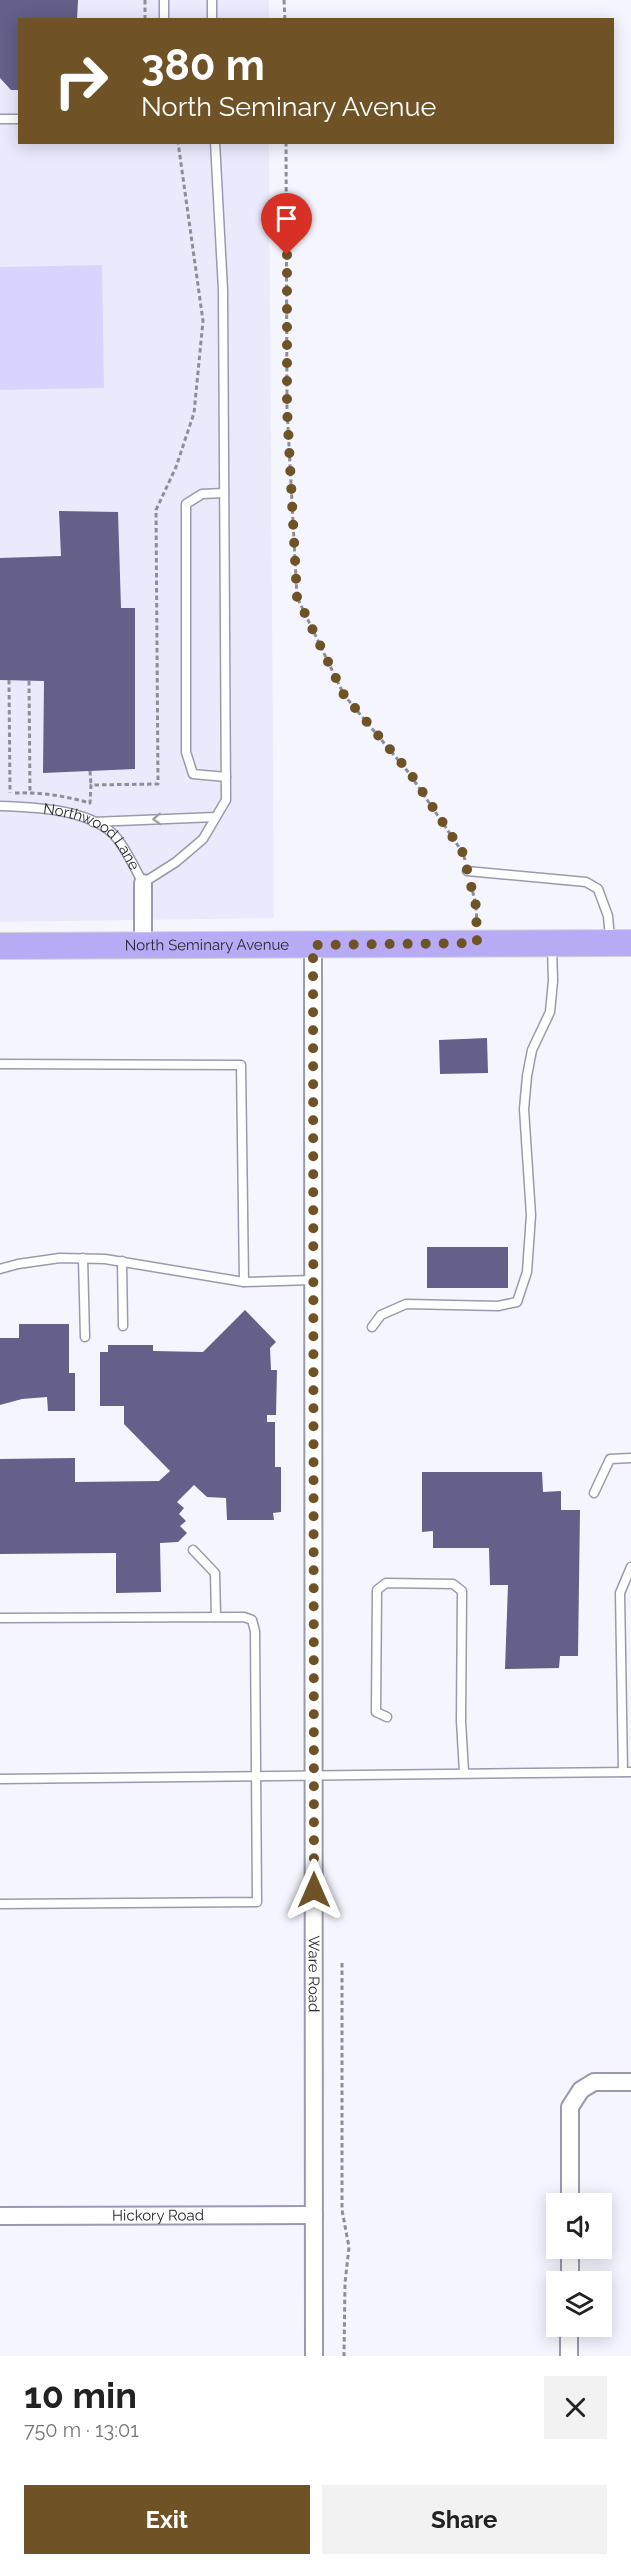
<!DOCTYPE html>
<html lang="en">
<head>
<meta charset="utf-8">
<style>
  :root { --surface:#fff; --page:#f2f2f2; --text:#222; --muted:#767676; --accent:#6f5326 }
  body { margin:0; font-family:Raleway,sans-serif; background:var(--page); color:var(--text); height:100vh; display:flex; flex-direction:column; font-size:22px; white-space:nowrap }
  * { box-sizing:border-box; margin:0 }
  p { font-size:20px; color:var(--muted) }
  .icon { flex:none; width:33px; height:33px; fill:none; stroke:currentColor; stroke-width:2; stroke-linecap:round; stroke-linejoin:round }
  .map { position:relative; height:2356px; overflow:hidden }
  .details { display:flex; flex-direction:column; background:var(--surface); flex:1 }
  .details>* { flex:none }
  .top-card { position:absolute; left:18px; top:18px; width:596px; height:126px; border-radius:0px; box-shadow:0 3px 15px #0003; background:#6f5326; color:#fff; overflow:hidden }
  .controls { position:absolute; left:546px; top:2193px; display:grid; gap:12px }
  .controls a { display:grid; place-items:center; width:66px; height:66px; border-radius:0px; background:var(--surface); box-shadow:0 3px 15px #0003; font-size:30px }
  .pin { position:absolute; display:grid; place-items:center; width:51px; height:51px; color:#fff; margin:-62px -26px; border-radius:50% 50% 50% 0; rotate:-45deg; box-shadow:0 0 6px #0007 }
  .pin .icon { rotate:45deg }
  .me { position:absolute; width:66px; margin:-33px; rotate:0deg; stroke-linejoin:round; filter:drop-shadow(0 0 4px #0008) }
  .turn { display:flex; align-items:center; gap:21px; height:126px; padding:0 24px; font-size:27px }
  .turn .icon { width:78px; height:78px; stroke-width:2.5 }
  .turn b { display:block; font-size:42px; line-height:51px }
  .round { display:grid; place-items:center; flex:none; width:63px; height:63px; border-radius:0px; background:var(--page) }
  .summary { display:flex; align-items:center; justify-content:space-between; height:102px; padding:0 24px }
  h1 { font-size:36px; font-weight:700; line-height:45px }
  .cta { display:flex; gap:12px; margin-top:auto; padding:12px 24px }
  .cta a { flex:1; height:69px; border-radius:0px; background:var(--accent); color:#fff; font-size:24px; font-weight:700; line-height:69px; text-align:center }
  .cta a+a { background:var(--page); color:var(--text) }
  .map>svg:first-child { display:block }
  .built { fill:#ebeafd }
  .green { fill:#d7d5fd }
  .building { fill:#636089 }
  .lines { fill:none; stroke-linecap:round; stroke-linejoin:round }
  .service-casing { stroke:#9a9aaf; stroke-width:11 }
  .minor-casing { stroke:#9a9aaf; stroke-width:20 }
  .primary-casing { stroke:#d4d4d6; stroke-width:28 }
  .path { stroke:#8e8e97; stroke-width:3; stroke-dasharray:4.5 3; stroke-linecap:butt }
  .service { stroke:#fff; stroke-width:8 }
  .minor { stroke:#fff; stroke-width:16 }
  .primary { stroke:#b7abf5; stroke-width:26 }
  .oneway { stroke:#9f9fa2 }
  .route { stroke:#6f5326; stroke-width:10; stroke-dasharray:0 18 }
  .labels { text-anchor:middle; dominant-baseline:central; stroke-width:6; stroke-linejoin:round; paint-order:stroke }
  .street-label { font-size:15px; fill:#292931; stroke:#fff }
</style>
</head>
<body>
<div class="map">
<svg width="631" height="2356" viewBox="0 0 631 2356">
  <rect width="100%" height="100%" fill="#f5f5ff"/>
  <polygon class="built" points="0,0 269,0 269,19 20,20 20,142 269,143 274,918 0,922"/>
  <polygon class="green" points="102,265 104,388 0,390 0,267"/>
  <g class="building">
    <polygon points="0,0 78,0 77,20 20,20 20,90 11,90 0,78"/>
    <polygon points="59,511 118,512 121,608 135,608 135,769 43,773 44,681 0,680 0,558 61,556"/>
    <polygon points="487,1038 488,1073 440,1074 439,1040"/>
    <rect x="427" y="1247" width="81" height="41"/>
    <polygon points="245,1310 276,1342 270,1348 271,1370 277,1370 276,1415 267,1415 267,1422 275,1422 275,1467 281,1467 281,1512 273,1513 274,1520 227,1520 226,1498 207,1497 194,1485 177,1502 184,1508 179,1514 186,1521 180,1526 187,1533 178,1542 160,1543 161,1592 116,1593 116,1553 0,1554 0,1459 75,1458 75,1482 159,1481 170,1471 124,1424 124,1406 100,1406 100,1352 108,1352 108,1345 153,1345 153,1351 203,1352"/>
    <polygon points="19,1324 69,1324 69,1373 75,1373 75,1411 48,1411 47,1397 22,1399 0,1405 0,1338 19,1338"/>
    <polygon points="422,1472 542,1472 543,1492 561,1491 561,1510 580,1510 578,1656 560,1656 559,1668 505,1669 508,1585 490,1585 489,1548 433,1548 433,1531 422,1532"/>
  </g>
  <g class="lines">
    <g class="service-casing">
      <g id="service">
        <polyline points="164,0 164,20"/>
        <polyline points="212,0 212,20"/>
        <polyline points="0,119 20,119"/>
        <polyline points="224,493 202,494 186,504 186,752 193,774 226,777"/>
        <path id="s1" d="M 0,806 C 33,807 85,809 111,832 C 123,842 135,869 143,883 L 176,862 L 203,839 L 226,800 L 223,290 L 215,142"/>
        <polyline points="93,822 216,817"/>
        <polyline points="467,871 586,882 598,889 608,916 610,939"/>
        <polyline points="0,1064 241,1065 244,1282"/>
        <polyline points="83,1258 85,1337"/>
        <polyline points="122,1261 123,1326"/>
        <polyline points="0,1269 18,1264 60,1258 105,1259 244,1282 313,1280"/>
        <polyline points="372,1327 381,1315 406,1304 498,1306 517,1302 527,1272 531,1215 524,1109 527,1076 532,1050 550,1012 553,981 552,946"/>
        <polyline points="594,1493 610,1459 631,1458"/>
        <polyline points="193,1550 215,1573 216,1617"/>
        <polyline points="0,1618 244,1617 252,1620 255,1631 257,1902 0,1904"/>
        <polyline points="387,1717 376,1712 377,1590 386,1583 453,1584 462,1591 461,1721 464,1772"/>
        <polyline points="623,1772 620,1593 631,1567"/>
        <polyline points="0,1779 631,1772"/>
      </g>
    </g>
    <g class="minor-casing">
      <g id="minor">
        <polyline points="143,883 143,945"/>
        <path id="s2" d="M 313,945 L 314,2356"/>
        <polyline points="570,2204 570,2107 581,2090 594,2082 631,2082"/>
        <path id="s3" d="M 0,2216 L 314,2215"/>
        <polyline points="570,2282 570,2248"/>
        <polyline points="569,2356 569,2326"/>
      </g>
    </g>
    <g class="primary-casing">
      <g id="primary">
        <path id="s4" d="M 0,946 L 631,943"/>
      </g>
    </g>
    <g class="path">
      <polyline points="145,0 145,20"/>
      <polyline points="284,0 285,20"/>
      <polyline points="286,142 287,408 297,597 344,695 409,773 463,853 465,860"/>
      <polyline points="9,680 10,793"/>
      <polyline points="29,681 30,792"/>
      <polyline points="90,771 91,785"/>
      <path d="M 15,793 C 41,792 65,796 90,803 L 91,785 L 158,784 L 156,510 L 176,467 L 194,413 L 203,321 L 178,142"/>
      <polyline points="471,884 476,906 477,925"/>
      <polyline points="342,1963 342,2210 349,2247 345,2283 344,2356"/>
    </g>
    <use href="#service" class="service"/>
    <use href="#minor" class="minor"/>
    <use href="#primary" class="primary"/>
  </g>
  <defs><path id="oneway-chevron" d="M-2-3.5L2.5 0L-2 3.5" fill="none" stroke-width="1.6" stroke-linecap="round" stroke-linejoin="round" transform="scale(1.5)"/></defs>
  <use class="oneway" href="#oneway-chevron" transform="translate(157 819) rotate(178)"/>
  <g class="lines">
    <polyline class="route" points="287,255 287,408 297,597 344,695 410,773 463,853 476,906 477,943 313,945 314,1890"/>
  </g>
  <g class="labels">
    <g class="street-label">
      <text stroke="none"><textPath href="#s1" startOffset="102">Northwood Lane</textPath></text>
      <text stroke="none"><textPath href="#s4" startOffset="207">North Seminary Avenue</textPath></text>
      <text stroke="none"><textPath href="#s2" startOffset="1029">Ware Road</textPath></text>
      <text stroke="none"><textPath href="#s3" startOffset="158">Hickory Road</textPath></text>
    </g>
  </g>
</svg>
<div class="controls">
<a><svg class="icon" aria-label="sound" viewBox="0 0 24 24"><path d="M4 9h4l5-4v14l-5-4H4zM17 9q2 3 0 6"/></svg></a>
<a><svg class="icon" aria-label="layers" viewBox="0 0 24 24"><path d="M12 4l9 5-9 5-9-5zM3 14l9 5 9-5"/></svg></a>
</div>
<div class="pin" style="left:287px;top:255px;background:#d93025"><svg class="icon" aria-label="arrive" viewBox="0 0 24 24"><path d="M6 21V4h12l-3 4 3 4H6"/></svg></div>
<svg class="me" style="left:314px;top:1890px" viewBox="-20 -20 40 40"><path d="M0-17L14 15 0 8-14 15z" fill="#6f5326" stroke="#fff" stroke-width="4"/></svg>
<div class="top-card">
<div class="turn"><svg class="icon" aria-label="right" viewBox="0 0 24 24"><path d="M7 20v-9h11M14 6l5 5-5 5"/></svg><div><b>380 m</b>North Seminary Avenue</div></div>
</div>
</div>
<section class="details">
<div class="summary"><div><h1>10 min</h1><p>750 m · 13:01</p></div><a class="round"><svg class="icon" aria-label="close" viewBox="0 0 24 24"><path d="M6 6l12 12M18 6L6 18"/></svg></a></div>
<div class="cta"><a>Exit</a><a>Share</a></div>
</section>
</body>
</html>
